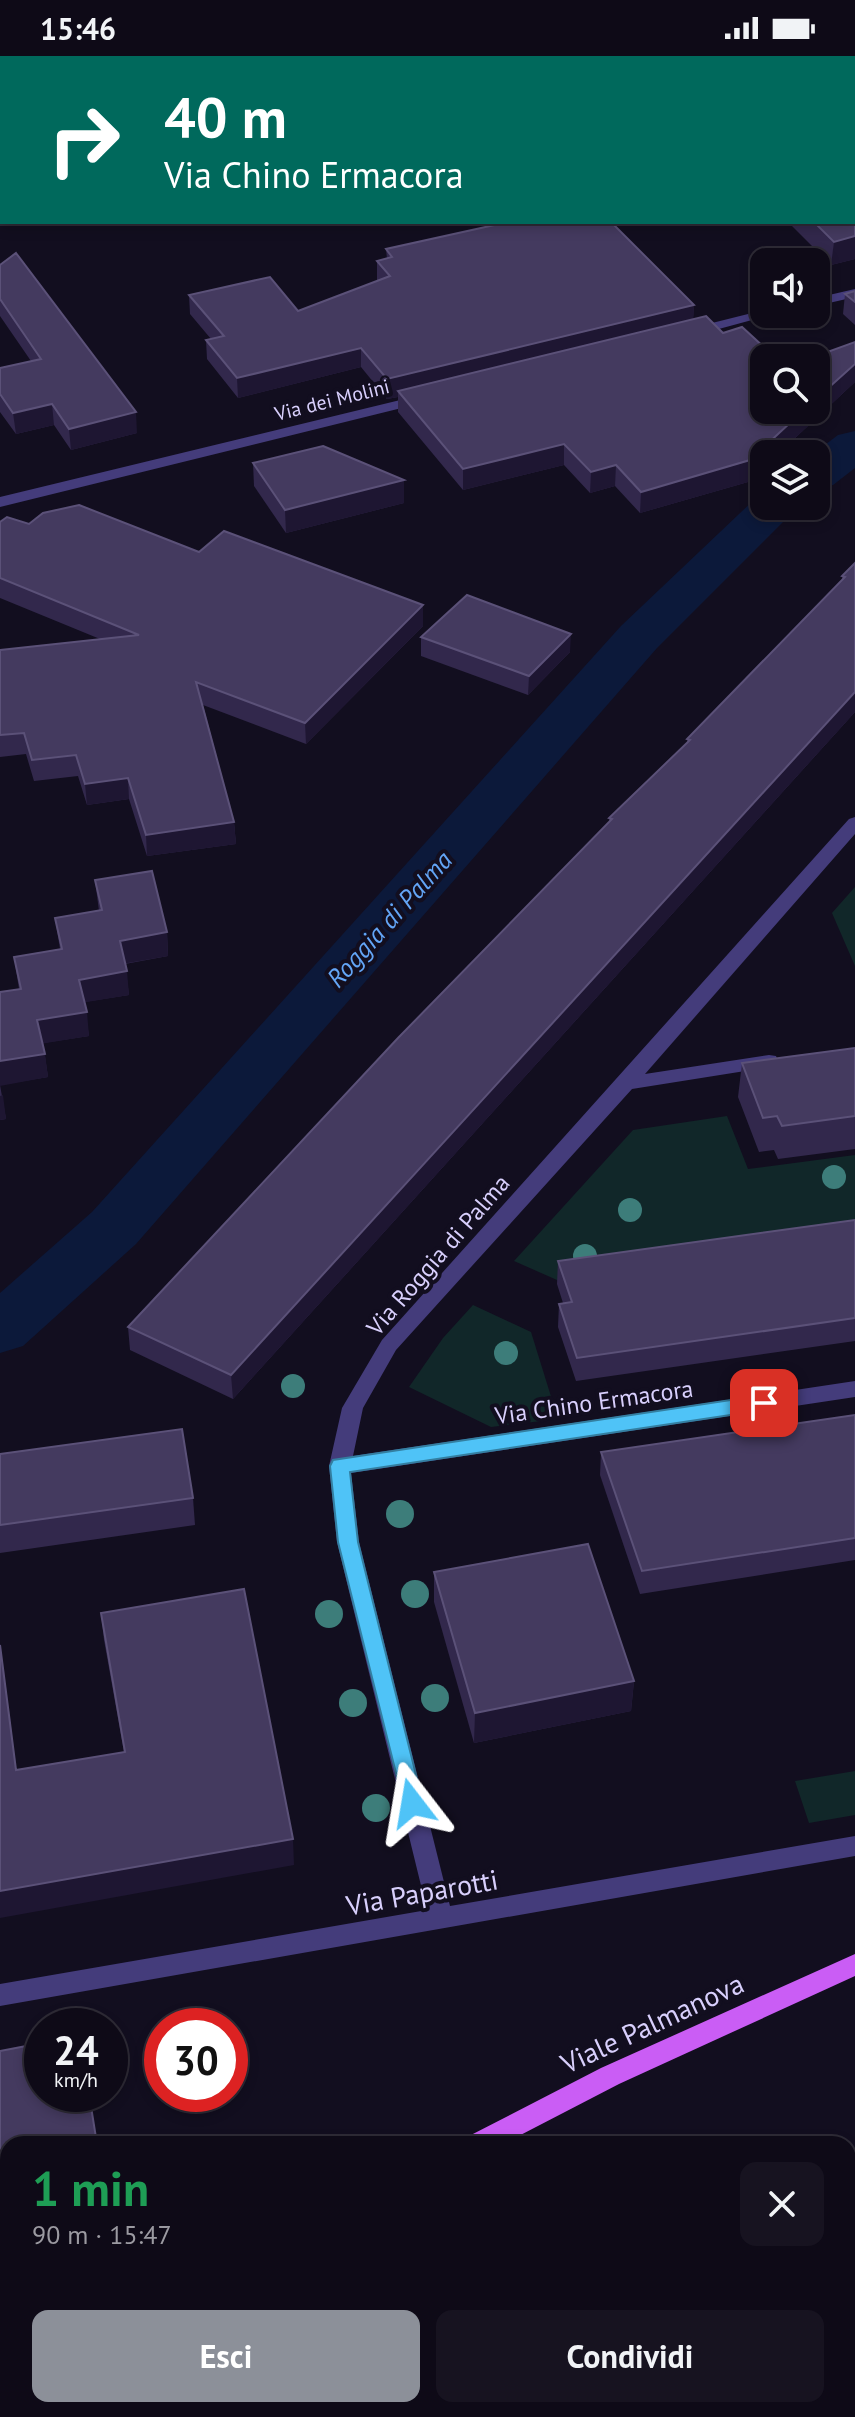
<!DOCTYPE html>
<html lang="it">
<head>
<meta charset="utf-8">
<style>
  :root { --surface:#0e0a17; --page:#171320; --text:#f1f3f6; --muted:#9b9aa1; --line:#2e2b36; --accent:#8c9099 }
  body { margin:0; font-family:"PT Sans",sans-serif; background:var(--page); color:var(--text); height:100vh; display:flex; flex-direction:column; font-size:30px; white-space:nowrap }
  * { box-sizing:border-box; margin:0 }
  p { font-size:26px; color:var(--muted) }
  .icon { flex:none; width:44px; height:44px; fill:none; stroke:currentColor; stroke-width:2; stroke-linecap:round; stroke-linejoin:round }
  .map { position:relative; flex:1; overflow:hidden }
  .sheet { position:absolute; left:0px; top:2080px; width:856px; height:282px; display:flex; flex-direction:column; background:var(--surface); border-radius:24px 24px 0 0; box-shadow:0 4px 12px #0003,0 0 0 2px var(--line) }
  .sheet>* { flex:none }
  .top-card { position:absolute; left:0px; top:0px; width:856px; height:168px; box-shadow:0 4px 12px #0003,0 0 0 2px var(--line); background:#00695c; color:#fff; overflow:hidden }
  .controls { position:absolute; left:750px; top:192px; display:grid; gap:16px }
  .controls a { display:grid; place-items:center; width:80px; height:80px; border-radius:16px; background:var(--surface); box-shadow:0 4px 12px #0003,0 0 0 2px var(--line); font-size:40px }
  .speed { position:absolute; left:24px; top:1952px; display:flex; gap:16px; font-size:40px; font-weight:700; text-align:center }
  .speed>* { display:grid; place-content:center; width:104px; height:104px; border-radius:50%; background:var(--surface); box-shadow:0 4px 12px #0003,0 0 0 2px var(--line); line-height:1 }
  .speed small { font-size:20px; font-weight:400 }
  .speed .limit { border:12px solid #d22; background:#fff; color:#111 }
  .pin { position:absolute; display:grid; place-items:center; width:68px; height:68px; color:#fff; margin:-34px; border-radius:16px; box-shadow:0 4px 12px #0006 }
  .me { position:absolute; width:88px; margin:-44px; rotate:346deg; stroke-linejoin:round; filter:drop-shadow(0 0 6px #0008) }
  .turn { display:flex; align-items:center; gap:28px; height:168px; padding:0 32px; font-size:36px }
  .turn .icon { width:104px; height:104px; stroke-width:2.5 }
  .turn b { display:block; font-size:56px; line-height:68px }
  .round { display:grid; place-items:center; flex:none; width:84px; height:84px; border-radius:16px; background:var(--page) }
  .summary { display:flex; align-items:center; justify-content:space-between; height:136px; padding:0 32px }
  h1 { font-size:48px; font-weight:600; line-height:60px; color:#1e9e55 }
  .action { display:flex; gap:16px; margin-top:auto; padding:16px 32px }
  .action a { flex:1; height:92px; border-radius:16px; background:var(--accent); color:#fff; font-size:32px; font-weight:600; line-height:92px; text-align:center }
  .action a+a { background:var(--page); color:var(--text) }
  .status { display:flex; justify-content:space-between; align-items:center; height:56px; padding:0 40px; background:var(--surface); direction:ltr }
  .status svg { height:22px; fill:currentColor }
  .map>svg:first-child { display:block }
  .green { fill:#112729 }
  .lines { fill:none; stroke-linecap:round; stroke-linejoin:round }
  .canal { fill:#0c193a; fill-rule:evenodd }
  .minor { fill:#443c7b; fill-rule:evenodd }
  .tertiary { fill:#443c7b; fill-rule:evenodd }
  .primary { fill:#ca5df5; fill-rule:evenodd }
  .tree { fill:#3d7d7a }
  .wall { fill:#32284c }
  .shaded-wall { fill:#1e1632 }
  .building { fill:#443a5f; stroke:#5b5178; stroke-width:2 }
  .route { fill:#4fc3f7; stroke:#337fa1; stroke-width:2 }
  .labels { text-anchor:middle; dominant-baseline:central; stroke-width:8; stroke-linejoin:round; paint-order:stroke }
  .far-street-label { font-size:20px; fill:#d8cffc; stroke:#120e1f }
  .street-label { font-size:24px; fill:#d8cffc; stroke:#120e1f }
  .water-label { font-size:26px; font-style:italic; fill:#63a5f6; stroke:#120e1f }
  .near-street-label { font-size:28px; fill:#d8cffc; stroke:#120e1f }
</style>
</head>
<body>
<div class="status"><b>15:46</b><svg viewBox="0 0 49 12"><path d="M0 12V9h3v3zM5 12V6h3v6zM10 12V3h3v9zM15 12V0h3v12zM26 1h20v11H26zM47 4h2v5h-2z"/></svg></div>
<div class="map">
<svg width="855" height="2361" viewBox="0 0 855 2361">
  <rect width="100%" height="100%" fill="#120e1f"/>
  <g class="green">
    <polygon points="855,831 855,910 832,857"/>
    <polygon points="727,1060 748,1113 855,1099 855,1183 557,1224 514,1205 633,1074"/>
    <polygon points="473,1249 531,1276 558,1363 491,1371 409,1331 443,1282"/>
    <polygon points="855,1715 855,1759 809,1767 795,1725"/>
    <polygon points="164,2354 271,2354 252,2361 153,2361"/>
  </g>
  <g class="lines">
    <g class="canal">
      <polygon points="855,375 855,412 833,429 816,433 816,398 813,398 838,379"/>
      <polygon points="764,438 764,450 799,450 657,592 136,1188 23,1290 0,1297 0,1237 92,1156 621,570 758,440"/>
    </g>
    <polygon class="minor" points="855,761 855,778 645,1018 769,999 776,1000 778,1005 776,1010 632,1033 396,1294 363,1352 353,1400 855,1325 855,1341 351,1417 359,1486 450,1850 855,1780 855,1800 0,1950 0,1928 427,1854 337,1486 329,1410 342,1352 382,1284 849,763"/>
    <g class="tertiary">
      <polygon points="855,233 855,241 816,250 816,242"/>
      <polygon points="764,254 764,258 774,258 693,280 686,276 688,273"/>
      <polygon points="425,338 430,339 430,345 0,451 0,441"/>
    </g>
    <g class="primary">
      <polygon points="855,1898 855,1920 619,2028 503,2088 465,2088 469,2080 601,2012"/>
      <polygon points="19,2354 54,2354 51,2361 16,2361"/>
    </g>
  </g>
  <g class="tree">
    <circle cx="834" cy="1121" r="12"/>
    <circle cx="630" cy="1154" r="12"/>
    <circle cx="585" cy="1200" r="12"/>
    <circle cx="506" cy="1297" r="12"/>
    <circle cx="293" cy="1330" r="12"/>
    <circle cx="400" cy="1458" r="14"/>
    <circle cx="415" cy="1538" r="14"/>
    <circle cx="329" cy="1558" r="14"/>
    <circle cx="435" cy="1642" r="14"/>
    <circle cx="353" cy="1647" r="14"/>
    <circle cx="376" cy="1752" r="14"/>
  </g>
  <g class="wall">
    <polygon points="855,1 855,203 831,209 788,166 854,166 854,2 850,2"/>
    <polygon points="386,193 694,249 693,263 764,354 855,286 855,326 778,398 764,398 764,411 748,426 640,457 615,430 590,437 564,409 463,434 398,356 398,341 387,343 361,311 238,342 207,303 206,284 211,283 190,258 189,239 298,255 377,225 377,205 387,203"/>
    <polygon points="0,209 137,377 71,394 54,369 16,378 0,356 0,312 31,305 0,260"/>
    <polygon points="855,235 855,269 843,258 845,238"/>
    <polygon points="253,407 404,447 286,477 254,430"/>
    <polygon points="0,466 29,468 199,496 423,549 423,570 306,688 203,649 234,766 236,788 147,800 129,743 87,749 78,720 34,725 26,698 0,701 0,594 100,583 0,542"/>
    <polygon points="855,507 855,656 233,1343 130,1294 128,1271 609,766 609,762 687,687 687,683 842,524 842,520"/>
    <polygon points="421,581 570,596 528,639 421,600"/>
    <polygon points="95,824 167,876 168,900 125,908 129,939 84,946 89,980 43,987 48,1021 0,1029 6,1063 0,1064 0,936 19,933 14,901 60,893 55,862 99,855"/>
    <polygon points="855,992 855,1093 778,1103 774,1094 759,1096 738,1041 742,1007"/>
    <polygon points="855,1164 855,1285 576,1325 558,1271 559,1248 563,1247 557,1228 558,1205"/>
    <polygon points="855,1359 855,1504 640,1538 600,1419 601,1396"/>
    <polygon points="0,1398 193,1442 195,1469 0,1497"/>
    <polygon points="434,1516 634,1625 631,1655 474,1687 434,1546"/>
    <polygon points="101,1557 294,1809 17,1714 124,1696 104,1584"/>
  </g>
  <g class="shaded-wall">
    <polygon points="855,180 855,203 831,209 834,186"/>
    <polygon points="694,249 693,268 398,335 398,341 387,343 387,323"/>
    <polygon points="361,292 361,311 238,342 237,322"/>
    <polygon points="855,308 855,326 778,398 764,398 764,411 748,426 640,457 641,436 804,354 816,354 816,343"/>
    <polygon points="52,348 54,369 16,378 13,357"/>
    <polygon points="136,356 137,377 71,394 69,373"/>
    <polygon points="564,388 564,409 463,434 463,413"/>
    <polygon points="616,409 615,430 590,437 591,416"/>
    <polygon points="404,424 404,447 286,477 285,454"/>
    <polygon points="423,549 423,570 306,688 305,667"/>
    <polygon points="571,578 570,596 528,639 529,620"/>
    <polygon points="855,636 855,656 233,1343 231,1319"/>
    <polygon points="128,722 129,743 87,749 85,728"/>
    <polygon points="234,766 236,788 147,800 146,779"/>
    <polygon points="167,876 168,900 122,908 120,885"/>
    <polygon points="127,915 129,939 81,947 79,924"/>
    <polygon points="87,956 89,980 40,988 37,964"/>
    <polygon points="45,998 48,1021 0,1030 0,1005"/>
    <polygon points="3,1039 6,1063 0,1064 0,1040"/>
    <polygon points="0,1583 20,1741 16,1714"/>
    <polygon points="634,1625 631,1655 474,1687 475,1657"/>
    <polygon points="293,1783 294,1809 0,1862 0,1835"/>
    <polygon points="8,2157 8,2178 0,2180 0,2158"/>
  </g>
  <g class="building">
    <polygon points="855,1 855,180 834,186 814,166 854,166 854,2 850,2"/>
    <polygon points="508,166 611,166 694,249 387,323 361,292 237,322 206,284 224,280 189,239 270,221 298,255 390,220 377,205 392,201 386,193"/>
    <polygon points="16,197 136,356 69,373 52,348 13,357 0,338 0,312 41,303 0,243 0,209"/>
    <polygon points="855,235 855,246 845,238"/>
    <polygon points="706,260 723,277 742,271 776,302 764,302 764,354 804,354 750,404 641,436 616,409 591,416 564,388 463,413 398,335"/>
    <polygon points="855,286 855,308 816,343 816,302 811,302"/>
    <polygon points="323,390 404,424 285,454 253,407"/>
    <polygon points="79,449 199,496 224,475 423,549 305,667 196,626 234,766 146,779 128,722 85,728 76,699 32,704 24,677 0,679 0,594 139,579 0,522 0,466 7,461 29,468 43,457"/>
    <polygon points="855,507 855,636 231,1319 128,1271 398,982 612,763 609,762 690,684 687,683 845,521 842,520"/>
    <polygon points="467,539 571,578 529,620 421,581"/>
    <polygon points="152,815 167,876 120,885 127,915 79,924 87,956 37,964 45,998 0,1005 0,936 21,933 14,901 62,893 55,862 102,854 95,824"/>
    <polygon points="855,992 855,1060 782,1070 777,1060 763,1062 742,1007"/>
    <polygon points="855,1164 855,1262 577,1302 559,1248 572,1246 558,1205"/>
    <polygon points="855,1359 855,1482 642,1515 601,1396"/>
    <polygon points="182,1373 193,1442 0,1469 0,1398"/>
    <polygon points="588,1488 634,1625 475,1657 434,1516"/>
    <polygon points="244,1533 293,1783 0,1835 0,1589 16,1714 125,1696 101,1557"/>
    <polygon points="42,1987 42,2038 89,2038 97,2088 8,2088 8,2157 0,2158 0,1995"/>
  </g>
  <polygon class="route" points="764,1339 774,1347 764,1354 350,1416 358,1486 423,1747 420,1753 412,1756 405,1753 338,1486 330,1410 333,1404"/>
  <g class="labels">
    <g class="far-street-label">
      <text transform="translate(332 344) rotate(-14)">Via dei Molini</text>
    </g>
    <g class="street-label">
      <text transform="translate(438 1199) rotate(-49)">Via Roggia di Palma</text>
      <text transform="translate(594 1346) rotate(-8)">Via Chino Ermacora</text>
    </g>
    <g class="water-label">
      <text transform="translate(389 863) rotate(-48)">Roggia di Palma</text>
    </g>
    <g class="near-street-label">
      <text transform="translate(422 1836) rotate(-10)">Via Paparotti</text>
      <text transform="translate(652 1967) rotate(-25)">Viale Palmanova</text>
    </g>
  </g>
</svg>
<div class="controls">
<a><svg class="icon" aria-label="sound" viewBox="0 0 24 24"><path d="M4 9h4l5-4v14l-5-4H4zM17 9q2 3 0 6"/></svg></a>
<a><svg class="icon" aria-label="search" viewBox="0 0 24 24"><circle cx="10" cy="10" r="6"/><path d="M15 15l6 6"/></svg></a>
<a><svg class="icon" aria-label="layers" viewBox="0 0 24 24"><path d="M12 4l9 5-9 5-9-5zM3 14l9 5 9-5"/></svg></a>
</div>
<div class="speed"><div>24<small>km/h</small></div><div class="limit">30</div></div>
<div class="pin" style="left:764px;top:1347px;background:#d93025"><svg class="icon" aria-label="arrive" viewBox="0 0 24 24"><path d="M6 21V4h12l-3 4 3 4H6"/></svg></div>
<svg class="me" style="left:412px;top:1747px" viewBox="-20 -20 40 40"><path d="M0-17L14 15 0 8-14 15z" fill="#4fc3f7" stroke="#fff" stroke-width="4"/></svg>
<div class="top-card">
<div class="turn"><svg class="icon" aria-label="right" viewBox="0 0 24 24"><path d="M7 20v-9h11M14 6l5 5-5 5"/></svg><div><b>40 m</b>Via Chino Ermacora</div></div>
</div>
<section class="sheet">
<div class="summary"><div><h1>1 min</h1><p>90 m · 15:47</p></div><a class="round"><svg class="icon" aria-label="close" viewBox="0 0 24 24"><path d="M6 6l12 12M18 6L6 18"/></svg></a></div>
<div class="action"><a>Esci</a><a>Condividi</a></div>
</section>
</div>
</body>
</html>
